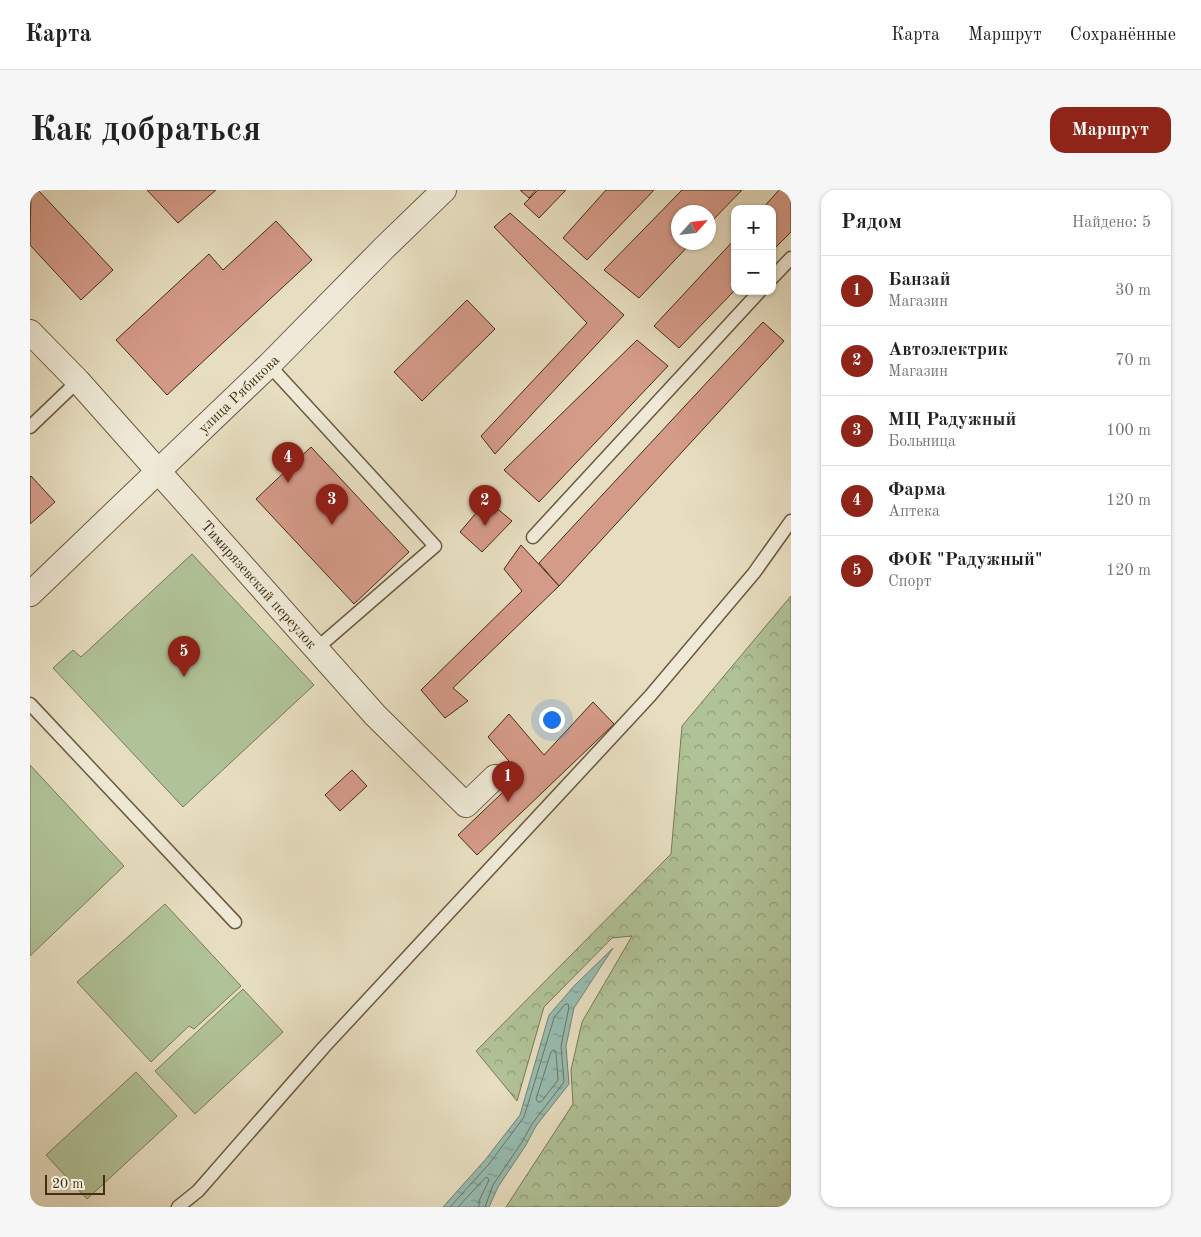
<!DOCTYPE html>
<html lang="ru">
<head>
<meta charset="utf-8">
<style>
	:root { --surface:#fff; --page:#f6f6f6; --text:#222; --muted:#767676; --line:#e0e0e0; --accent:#8f2418 }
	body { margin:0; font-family:"Old Standard TT",serif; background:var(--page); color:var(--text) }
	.controls { position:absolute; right:15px; top:15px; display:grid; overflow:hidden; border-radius:10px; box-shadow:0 1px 4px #0004 }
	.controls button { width:45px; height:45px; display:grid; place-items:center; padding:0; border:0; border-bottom:1px solid var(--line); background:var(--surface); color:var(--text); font:25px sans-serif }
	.compass { position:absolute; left:641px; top:15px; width:45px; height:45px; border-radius:50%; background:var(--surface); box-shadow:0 1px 4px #0004; rotate:63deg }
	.scale { position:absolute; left:15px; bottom:12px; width:60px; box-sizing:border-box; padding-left:5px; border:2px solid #432d15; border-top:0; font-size:14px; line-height:18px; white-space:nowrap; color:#432d15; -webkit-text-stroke:4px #efead7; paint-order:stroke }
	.you { position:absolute; left:521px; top:529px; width:18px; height:18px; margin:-12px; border:4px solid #fff; border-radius:50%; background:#1a73e8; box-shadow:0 0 0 8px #1a73e833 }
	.badge { display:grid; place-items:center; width:32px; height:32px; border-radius:50%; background:var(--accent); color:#fff; font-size:16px; font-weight:700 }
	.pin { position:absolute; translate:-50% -41px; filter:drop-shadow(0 1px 2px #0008) }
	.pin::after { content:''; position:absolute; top:26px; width:18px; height:15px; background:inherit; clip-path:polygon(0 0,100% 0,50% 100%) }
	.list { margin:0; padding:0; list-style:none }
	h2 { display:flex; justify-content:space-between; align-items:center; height:65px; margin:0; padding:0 20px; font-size:21px }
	h2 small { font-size:16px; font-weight:400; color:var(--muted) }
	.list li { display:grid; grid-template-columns:32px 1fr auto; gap:15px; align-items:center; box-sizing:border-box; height:70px; padding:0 20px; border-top:1px solid var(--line) }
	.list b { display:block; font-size:19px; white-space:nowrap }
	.list p { margin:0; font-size:16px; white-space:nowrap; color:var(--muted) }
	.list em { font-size:16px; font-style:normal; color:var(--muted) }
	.map { position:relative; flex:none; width:761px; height:1017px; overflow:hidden; border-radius:15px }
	header { display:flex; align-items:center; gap:30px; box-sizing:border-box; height:70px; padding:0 25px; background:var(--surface); border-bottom:1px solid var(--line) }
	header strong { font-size:24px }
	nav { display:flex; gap:28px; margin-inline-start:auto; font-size:18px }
	.intro { display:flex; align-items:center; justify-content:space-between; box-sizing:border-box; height:120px; padding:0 30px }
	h1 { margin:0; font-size:35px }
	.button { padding:12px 22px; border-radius:15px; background:var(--accent); color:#fff; font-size:18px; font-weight:700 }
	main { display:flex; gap:30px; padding:0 30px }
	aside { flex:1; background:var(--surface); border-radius:15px; box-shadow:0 1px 4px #0004 }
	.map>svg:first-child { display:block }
	.forest { fill:url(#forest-crowns); stroke:#7a7856 }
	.pitch { fill:#b0c297; stroke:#7a7856 }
	.water { fill:url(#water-ripples); stroke:#758373 }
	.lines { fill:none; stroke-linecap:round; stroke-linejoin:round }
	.shore { stroke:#6d7463; stroke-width:1 }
	.building { fill:#d59b89; stroke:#432d15 }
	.service-casing { stroke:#6c5940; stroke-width:15 }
	.minor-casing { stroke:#6c5940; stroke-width:26 }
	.service { stroke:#efead7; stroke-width:12 }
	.minor { stroke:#efead7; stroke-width:24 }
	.labels { text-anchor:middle; stroke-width:4; stroke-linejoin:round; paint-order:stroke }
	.street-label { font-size:15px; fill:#432d15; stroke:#efead7 }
</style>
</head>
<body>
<header>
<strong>Карта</strong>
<nav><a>Карта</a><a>Маршрут</a><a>Сохранённые</a></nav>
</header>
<div class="intro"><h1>Как добраться</h1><a class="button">Маршрут</a></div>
<main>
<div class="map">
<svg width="761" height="1017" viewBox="0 0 761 1017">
	<defs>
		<pattern id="forest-crowns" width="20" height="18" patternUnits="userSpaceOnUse" patternTransform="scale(1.25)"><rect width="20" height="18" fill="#b0c297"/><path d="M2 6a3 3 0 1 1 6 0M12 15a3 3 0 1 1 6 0" fill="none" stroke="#919e7a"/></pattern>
		<pattern id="water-ripples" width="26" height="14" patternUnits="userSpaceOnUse" patternTransform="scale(1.25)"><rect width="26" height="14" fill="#97bcb1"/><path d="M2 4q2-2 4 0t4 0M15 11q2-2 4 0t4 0" fill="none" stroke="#7d998f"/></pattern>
	</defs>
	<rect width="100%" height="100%" fill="#e7dec1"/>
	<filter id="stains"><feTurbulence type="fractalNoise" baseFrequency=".004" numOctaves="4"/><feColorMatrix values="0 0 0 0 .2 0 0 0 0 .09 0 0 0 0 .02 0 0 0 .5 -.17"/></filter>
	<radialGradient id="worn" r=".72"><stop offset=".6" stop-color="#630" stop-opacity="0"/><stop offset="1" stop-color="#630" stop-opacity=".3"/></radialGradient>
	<polygon class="forest" points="761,406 761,1017 476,1017 543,914 541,880 552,832 602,746 582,748 514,817 487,911 446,861 641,664 652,536"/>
	<g class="pitch">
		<polygon points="162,364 284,495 153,617 23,478 43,460 51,467"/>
		<polygon points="0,575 94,676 0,766"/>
		<polygon points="135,714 211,796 164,839 159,836 121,872 47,792"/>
		<polygon points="213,799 253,842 165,924 125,881"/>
		<polygon points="106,882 147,926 57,1009 16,965"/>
	</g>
	<polygon class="water" points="583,758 544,818 536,856 539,894 506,936 496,955 468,997 459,1017 413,1017 455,970 490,925 519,825 544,796"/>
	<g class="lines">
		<g class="shore">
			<polygon points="524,860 526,863 528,890 511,912 508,912 506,909 521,862"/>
			<polyline points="420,1017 459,974 494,927 524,828 535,814 538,814 539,817 531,856 534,892 502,934 492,952 463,995 455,1017"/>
			<polyline points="428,1017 455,988 457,987 459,990 449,1011 449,1017"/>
		</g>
	</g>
	<g class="building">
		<polygon points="1,0 8,0 83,80 51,110 0,55"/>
		<polygon points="117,0 186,0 148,33"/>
		<polygon points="490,0 506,0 499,8"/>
		<polygon points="508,0 536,0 509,28 494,14"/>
		<polygon points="576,0 624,0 557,70 533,48"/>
		<polygon points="652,0 712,0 678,35 678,22 648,22 648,52 662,52 609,108 574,80"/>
		<polygon points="749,0 761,0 761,42 742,61 742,19 732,19"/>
		<polygon points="480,23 594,125 465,264 451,246 557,133 464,37"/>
		<polygon points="246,31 282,70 137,205 86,150 179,64 193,80"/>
		<polygon points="705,49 705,100 649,158 624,136"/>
		<polygon points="437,110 465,139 392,211 364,182"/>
		<polygon points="733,132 754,151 529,396 509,373"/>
		<polygon points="607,150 638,176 509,312 474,280"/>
		<polygon points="281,257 379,362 324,414 226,309"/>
		<polygon points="1,286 25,312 0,334 0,287"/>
		<polygon points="457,310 482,331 452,362 430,342"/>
		<polygon points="491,355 529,396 423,498 438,511 415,528 391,500 492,401 474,379"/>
		<polygon points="563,512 584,534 447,665 428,645 491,585 458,547 479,524 514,565"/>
		<polygon points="322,580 337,596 310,621 295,605"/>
	</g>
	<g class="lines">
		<g class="service-casing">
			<g id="service">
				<polyline points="742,88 761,68"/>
				<polyline points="239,175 405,356 286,459"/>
				<polyline points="0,237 48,191"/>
				<polyline points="503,347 730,101"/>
				<polyline points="0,514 205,732"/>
				<polyline points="148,1017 168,1001 294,857 620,506 724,383 761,331"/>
			</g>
		</g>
		<g class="minor-casing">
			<g id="minor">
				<path id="s1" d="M0,142L48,191L345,525L436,615L465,587"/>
				<path id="s2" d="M0,404L239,175L354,58L414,0"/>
			</g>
		</g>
		<use href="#service" class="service"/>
		<use href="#minor" class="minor"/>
	</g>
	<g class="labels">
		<g class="street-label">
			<text dy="5" stroke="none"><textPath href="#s2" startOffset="289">улица Рябикова</textPath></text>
			<text dy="5" stroke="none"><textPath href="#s1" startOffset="341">Тимирязевский переулок</textPath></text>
		</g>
	</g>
	<rect width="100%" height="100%" filter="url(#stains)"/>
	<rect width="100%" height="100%" fill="url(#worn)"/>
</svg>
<div class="controls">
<button>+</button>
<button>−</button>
</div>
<svg class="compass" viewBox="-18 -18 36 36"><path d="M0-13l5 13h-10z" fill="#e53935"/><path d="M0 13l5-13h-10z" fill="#767676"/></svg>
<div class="scale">20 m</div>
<div class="you"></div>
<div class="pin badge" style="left:478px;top:612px">1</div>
<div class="pin badge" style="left:455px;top:336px">2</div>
<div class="pin badge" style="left:302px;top:335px">3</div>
<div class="pin badge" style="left:258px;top:293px">4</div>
<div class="pin badge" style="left:154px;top:487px">5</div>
</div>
<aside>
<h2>Рядом<small>Найдено: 5</small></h2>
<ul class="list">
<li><span class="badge">1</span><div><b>Банзай</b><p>Магазин</p></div><em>30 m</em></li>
<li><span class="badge">2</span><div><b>Автоэлектрик</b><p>Магазин</p></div><em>70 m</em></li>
<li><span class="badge">3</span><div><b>МЦ Радужный</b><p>Больница</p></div><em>100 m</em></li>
<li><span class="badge">4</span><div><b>Фарма</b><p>Аптека</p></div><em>120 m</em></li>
<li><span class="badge">5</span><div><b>ФОК &quot;Радужный&quot;</b><p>Спорт</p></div><em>120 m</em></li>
</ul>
</aside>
</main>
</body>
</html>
